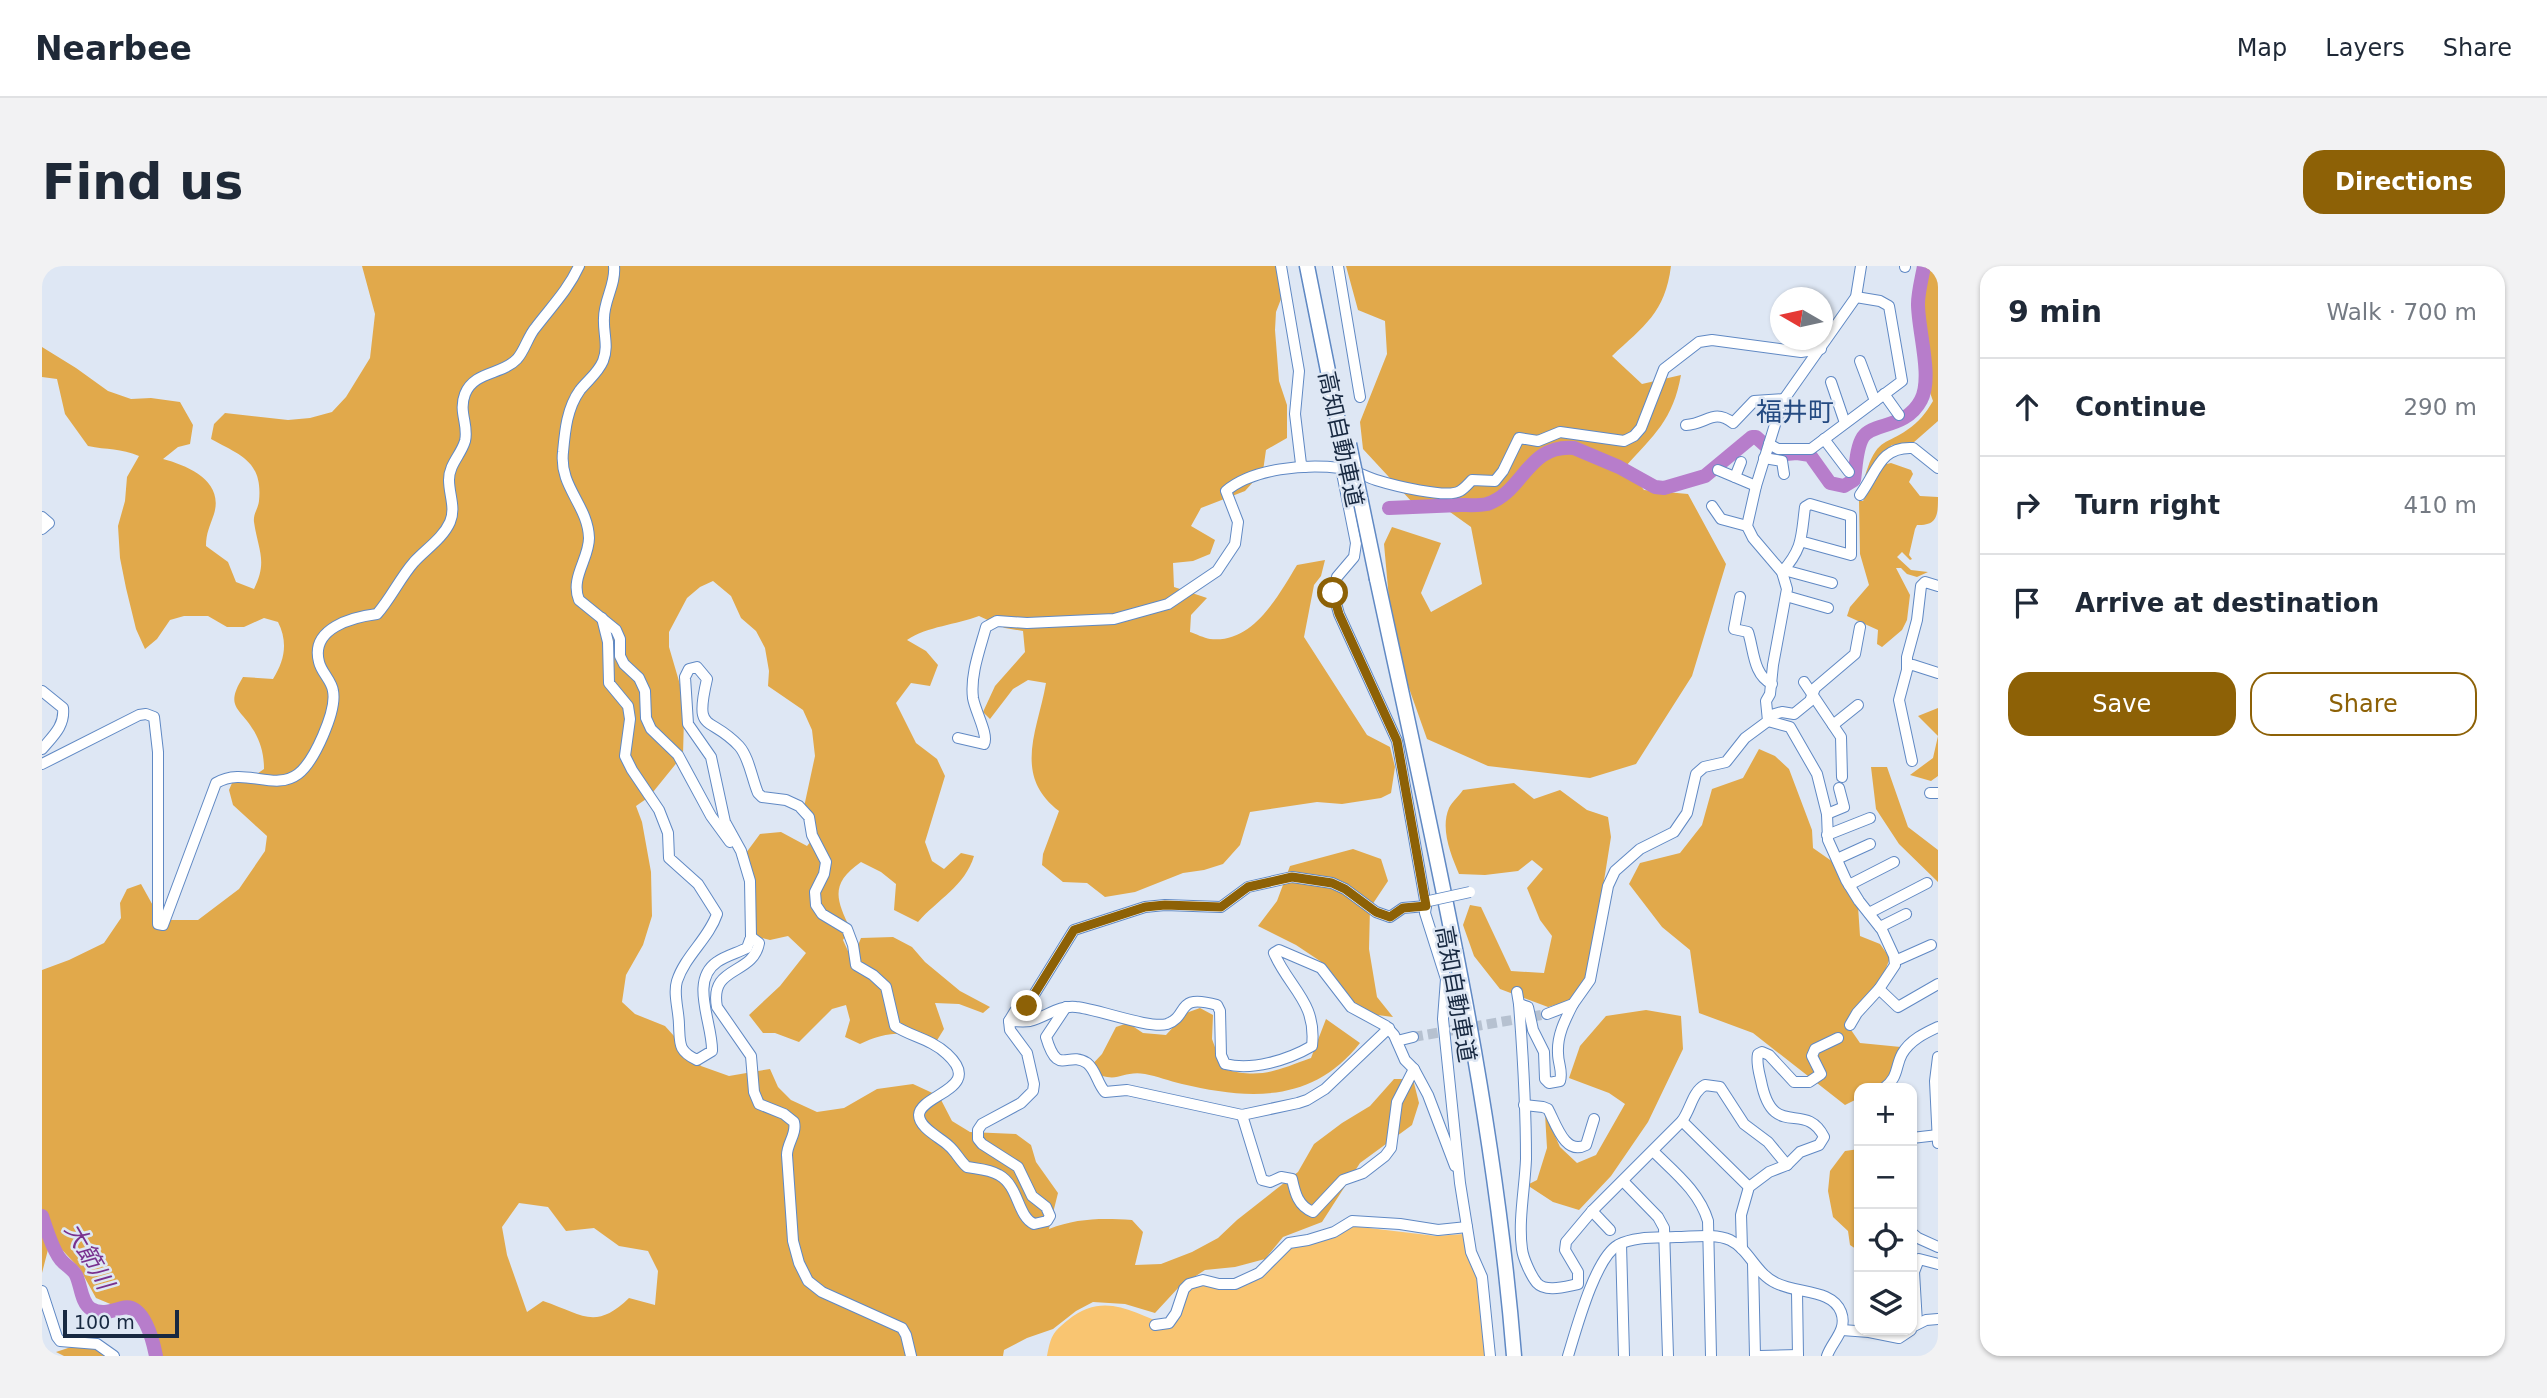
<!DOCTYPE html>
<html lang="en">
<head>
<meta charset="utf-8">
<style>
	:root { --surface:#fff; --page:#f2f2f3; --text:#1f2937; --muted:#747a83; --line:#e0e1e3; --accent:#8d6106 }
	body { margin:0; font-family:"DejaVu Sans","Noto Sans JP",sans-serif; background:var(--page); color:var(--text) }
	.controls { position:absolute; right:21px; bottom:21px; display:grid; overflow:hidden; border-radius:14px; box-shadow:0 2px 5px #0004 }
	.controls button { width:63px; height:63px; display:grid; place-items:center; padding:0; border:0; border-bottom:2px solid var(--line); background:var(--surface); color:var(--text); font:35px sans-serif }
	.compass { position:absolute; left:1728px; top:21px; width:63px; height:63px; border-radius:50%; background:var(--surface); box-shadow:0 2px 5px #0004; rotate:279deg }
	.scale { position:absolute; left:21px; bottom:18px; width:116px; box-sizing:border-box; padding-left:7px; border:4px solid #182941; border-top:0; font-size:19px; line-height:24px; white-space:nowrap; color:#182941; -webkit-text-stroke:5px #dee7f4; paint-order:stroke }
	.stop { position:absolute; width:21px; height:21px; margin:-16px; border:5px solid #8d6106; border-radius:50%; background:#fff }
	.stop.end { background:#8d6106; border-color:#fff; box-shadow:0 2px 7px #0008 }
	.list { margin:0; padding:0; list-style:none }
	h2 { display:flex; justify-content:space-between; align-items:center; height:91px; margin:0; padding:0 28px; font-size:30px }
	h2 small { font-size:23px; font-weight:400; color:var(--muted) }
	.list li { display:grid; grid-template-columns:46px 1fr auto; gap:21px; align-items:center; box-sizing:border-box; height:98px; padding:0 28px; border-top:2px solid var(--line) }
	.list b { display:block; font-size:26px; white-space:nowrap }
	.list em { font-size:23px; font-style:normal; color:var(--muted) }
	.actions { display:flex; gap:14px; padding:21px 28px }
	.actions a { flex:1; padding:16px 0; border:2px solid var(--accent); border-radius:21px; text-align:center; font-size:24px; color:var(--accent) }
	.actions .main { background:var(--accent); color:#fff }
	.icon { flex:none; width:38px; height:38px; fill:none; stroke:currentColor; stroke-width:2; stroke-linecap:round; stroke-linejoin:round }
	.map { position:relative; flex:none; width:1896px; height:1090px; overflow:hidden; border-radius:21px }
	header { display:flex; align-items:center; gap:42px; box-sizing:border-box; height:98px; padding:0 35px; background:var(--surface); border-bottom:2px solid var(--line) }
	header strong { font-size:33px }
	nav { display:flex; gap:38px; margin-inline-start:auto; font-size:24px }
	.intro { display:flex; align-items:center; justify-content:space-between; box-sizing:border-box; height:168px; padding:0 42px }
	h1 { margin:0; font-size:49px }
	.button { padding:18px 32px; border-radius:21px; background:var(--accent); color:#fff; font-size:24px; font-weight:700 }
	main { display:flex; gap:42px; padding:0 42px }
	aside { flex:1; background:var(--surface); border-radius:21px; box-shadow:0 2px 5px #0004 }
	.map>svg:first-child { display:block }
	.green { fill:#f9c571 }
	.forest { fill:#e1a94b; fill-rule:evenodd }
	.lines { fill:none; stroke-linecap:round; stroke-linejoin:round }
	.river { stroke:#b77dcb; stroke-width:14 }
	.minor-tunnel { stroke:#b6c1d0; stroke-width:10; stroke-dasharray:10 5; stroke-linecap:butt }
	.minor-casing { stroke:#6089c4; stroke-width:12 }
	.highway-casing { stroke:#6089c4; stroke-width:17 }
	.minor { stroke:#fff; stroke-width:10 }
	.highway { stroke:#fff; stroke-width:14 }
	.minor-bridge-casing { stroke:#6089c4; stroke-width:12; stroke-linecap:butt }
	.highway-bridge-casing { stroke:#6089c4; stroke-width:17; stroke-linecap:butt }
	.minor-bridge { stroke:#fff; stroke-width:10 }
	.highway-bridge { stroke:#fff; stroke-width:14 }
	.route { stroke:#8d6106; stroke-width:9 }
	.labels { text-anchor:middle; stroke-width:5; stroke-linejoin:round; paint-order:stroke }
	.street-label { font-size:23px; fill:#182941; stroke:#dee7f4 }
	.water-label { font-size:24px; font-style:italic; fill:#79318e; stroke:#dee7f4 }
	.quarter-label { font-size:26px; fill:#244a81; stroke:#dee7f4 }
</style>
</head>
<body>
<header>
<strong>Nearbee</strong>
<nav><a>Map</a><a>Layers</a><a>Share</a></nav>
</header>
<div class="intro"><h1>Find us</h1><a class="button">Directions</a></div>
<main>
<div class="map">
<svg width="1896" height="1090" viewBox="0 0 1896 1090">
	<rect width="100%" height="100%" fill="#dee7f4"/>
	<path class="green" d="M1310,960L1394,970L1422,968L1438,1025L1444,1090H1005C1009,1070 1010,1067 1026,1054C1062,1025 1090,1046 1127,1060L1135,1055C1139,1045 1140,1028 1150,1021C1164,1013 1183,1024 1198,1021C1222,1015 1230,993 1248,981C1258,975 1284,971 1296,970V967Z"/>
	<g class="forest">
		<path d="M320,0H1243L1244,20L1234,46L1233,64L1237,115L1245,139V172L1224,184L1221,205L1203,225L1159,242L1149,260L1173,274L1168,288L1151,295L1131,297L1132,321L1165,332L1149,349L1148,366C1154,368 1162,372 1168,373C1211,378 1236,330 1255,299L1283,294L1279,310L1272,319L1262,371L1325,469L1348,481L1353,501L1349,527L1339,532L1300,538L1275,536L1208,546L1198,579L1181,598L1162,604L1141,607L1093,626L1063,631L1045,617L1021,616L1000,599L1001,588L1017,545C970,509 996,464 1004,417L986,414L971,423L948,453L941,446L953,420L983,386L981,365L963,362L937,350C914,359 886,360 865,374L884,385L896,399L888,420L869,417L854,437L874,477L895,493L903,510L883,576L890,595L902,603L919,587L932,590C923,620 895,634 876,656L852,644L854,618L839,606L819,596C789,617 793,632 808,662L801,674L810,694L819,672L851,671L870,681L883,696L918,725L948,741L941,747L917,738L893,737L902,763L894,776C869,763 842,766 818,778L803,771L808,754L804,739L790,743L757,776L733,767H721L707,749L738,720L764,687L746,670L728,674L712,670L701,591L718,568L739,566L765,580L774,569L762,541L773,490L770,464L761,444L726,420L727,405L723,382L714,365L699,352L689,330L671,315L658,321L645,332L627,366V381L639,422L642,451L641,489L607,531L594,540L600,556L609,606L610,650L601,679L584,709L580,736L593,748L623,760L659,800L687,810L728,803L736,821L749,834L775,846L802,842L835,823L871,818L897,830L910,855L928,866L974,868L989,879L994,896L1016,927L1007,963C1035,952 1060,952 1090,954L1101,966L1093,999L1119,998L1150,986L1176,972L1195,954L1256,906L1272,878L1300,857L1328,840L1352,813H1371L1377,837L1370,859L1318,897L1280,956L1241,971L1223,993L1193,1001L1163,1004L1137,1021L1113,1047L1083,1038L1051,1036L1034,1045L1011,1063L985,1072L962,1084L961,1090H116L102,1052L54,1032L38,1003L9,972L0,1007V704L27,694L62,677L79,652L78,637L85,623L99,618L114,645L126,654H156L197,623L223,585L225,570L191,539L187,524L193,510L209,512L222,503C222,489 219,477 212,465C198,441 182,442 201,411L231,413C243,394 246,376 236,356L222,352L202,361H185L166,350H142L128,354L115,373L103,383L94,363L84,322L78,292L76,260L83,235L85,211L97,190C79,182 65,184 46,180L23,148L15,113L0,111V81L34,102L66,125L89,133L109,132L138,136L151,159L148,178L136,181L121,193C147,200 182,215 172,248C168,260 164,267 164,280L186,296L194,316L212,323C226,295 216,284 212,256C211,248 216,243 217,235C221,195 198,189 169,173L172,158L183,147L246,154L268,152L290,146L304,131L328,92L333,48ZM477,937L506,941L524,965L552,962L577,980L606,985L616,1005L613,1039L587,1032C553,1065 540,1048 501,1035L485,1046L465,989L460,961Z"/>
		<path d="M1304,0H1629C1623,47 1602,60 1570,90L1600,118L1639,109C1631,154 1612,169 1583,201L1602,224L1646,228L1684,298L1650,410L1594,498L1548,512L1446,500L1385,473L1351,377L1342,278L1350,261L1399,277L1379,327L1389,346L1440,318L1429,261L1408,246L1370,236L1321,183L1318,156L1345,88L1343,55L1316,44Z"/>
		<path d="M1883,0H1896V155L1871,177L1850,179L1841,186L1824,216C1822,210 1824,207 1826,201C1836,173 1845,178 1865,164C1877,156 1884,147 1891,135L1886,121L1889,90L1881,74L1880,41Z"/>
		<path d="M1849,197L1869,204L1871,208L1867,216L1878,230L1896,231C1896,248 1896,260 1875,259L1873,263L1867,289L1870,293L1868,294L1860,286L1855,291L1869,304L1886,306L1875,311L1865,308L1859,302H1854L1868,329L1865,354L1860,364L1840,381L1835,378L1836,364L1805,350L1808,341L1827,319L1818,288L1817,235H1821L1840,199Z"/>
		<polygon points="1896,442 1896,510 1889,515 1868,509 1891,492 1896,470 1876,450"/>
		<polygon points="1717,483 1733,490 1747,503 1770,564 1771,582 1791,596 1816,640 1818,670 1838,678 1848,692 1836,723 1807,761 1818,777 1869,782 1849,820 1817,822 1817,832 1803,839 1711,767 1657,747 1648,684 1620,661 1587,618 1598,597 1638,587 1660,559 1670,523 1701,512"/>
		<polygon points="1829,501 1845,501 1866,561 1896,584 1896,616 1857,578 1834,543"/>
		<path d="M1472,517L1492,533L1518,524L1545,544L1566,551L1569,571L1548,702L1541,717L1526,735L1506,741L1458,723L1432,690L1421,659L1428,639L1439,641L1469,705L1502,707L1510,670L1498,654L1485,622L1501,603L1490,594L1476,605L1443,609L1417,608C1409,589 1398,563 1407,542C1410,536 1417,530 1421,524Z"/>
		<polygon points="1311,583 1339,593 1346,615 1328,642 1327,683 1335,731 1351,751 1320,747 1278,695 1254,679 1216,660 1235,635 1248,600"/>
		<path d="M1158,742L1171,749L1170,773L1181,803C1219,813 1233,805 1269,792L1284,753L1318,777C1271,837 1208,834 1140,818C1127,815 1115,810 1103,808C1077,804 1076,821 1046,803L1060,788L1074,761L1086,757L1101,767L1124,769L1144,747Z"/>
		<polygon points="1604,744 1639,750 1641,783 1606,856 1569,910 1537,944 1511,936 1485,919 1495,914 1505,882 1503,848 1518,881 1535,897 1554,889 1583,838 1567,827 1527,812 1538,780 1564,750"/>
		<polygon points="1817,883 1817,985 1808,979 1806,965 1791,951 1786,925 1788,905 1803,885"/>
		<polygon points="32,1080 49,1080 71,1090 22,1090 14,1086"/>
	</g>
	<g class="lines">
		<g class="river">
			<path d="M1347,242C1371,241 1394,240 1418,239C1426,239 1436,240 1445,238C1482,226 1485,178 1532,182L1577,201L1613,221L1622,222L1663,210L1710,171H1714L1734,189L1755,187L1768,189L1788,217L1802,220L1812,214C1814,201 1814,182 1821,171C1831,156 1864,163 1879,134C1891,111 1876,65 1876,38C1876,26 1880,12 1882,0"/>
			<path d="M0,950C4,962 11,985 19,994C24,1000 30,1002 34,1009C39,1019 39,1037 49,1043C60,1049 69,1045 80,1042C102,1036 111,1075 114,1090"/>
		</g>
		<polyline class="minor-tunnel" points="1371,771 1505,748"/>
		<g class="minor-casing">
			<g id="minor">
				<path d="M572,0C574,18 562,34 562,52C561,67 567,80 561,95C556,107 546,114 538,124C525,142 523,164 521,186C517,221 546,239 547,272C547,293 528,312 537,334L574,364L578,373V390L582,398L597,412L603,425L604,452L609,463L636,489L669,550L688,576"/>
				<polyline points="1239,0 1257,105 1253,148 1259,198 1263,201"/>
				<polyline points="1296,0 1318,131"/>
				<polyline points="1863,1 1863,0"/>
				<polyline points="1818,95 1833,135"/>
				<polyline points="1789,116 1803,157"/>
				<polyline points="1842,128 1857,149"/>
				<path d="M1644,159C1665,158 1671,142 1691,157L1712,135L1742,133"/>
				<polyline points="1782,173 1807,206"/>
				<polyline points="1727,178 1736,183 1769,183 1860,115 1847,40 1838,35 1814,31"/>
				<polyline points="1722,192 1740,195 1742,208"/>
				<polyline points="1299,202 1314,277 1312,291 1295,311 1291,326 1297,348 1355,475 1384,640 1383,647 1404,713 1401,753 1418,917 1429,986 1440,1011 1448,1090"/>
				<polyline points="1676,204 1714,220"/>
				<polyline points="1693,211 1699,196"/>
				<path d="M1818,229C1835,206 1838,180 1871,182L1896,202"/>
				<polyline points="1670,240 1679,253 1705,260"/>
				<polyline points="0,251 7,257 0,263"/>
				<polyline points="1742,304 1790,317"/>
				<path d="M1740,306C1761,282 1759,272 1763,241L1768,238L1809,250V289L1758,275"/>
				<polyline points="1744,330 1786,342"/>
				<path d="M1698,331L1692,363L1706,366C1712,384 1711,409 1730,418"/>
				<path d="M560,352L566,376L567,417L586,440L588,453L583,490L590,504L617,544L626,567L627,592L656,618L675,648C667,672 643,690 635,715C631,728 637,745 637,759C638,778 636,785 655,794L670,785C671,758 647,715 675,696C683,690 695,687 705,682L709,671L708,615L699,585L683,556L669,491L646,458L643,411L647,403L655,401L665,413C652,469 667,448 697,480C707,491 710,513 716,527L720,531L744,534L757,540L767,551L770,569L784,596L782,608L773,626L774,639L780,648L805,663L811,679L814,699L831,709L844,721L853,760C870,771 889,773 905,788C943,823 878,828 877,849C877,862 899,872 907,880C914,886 918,895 925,901C936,903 947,903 957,909C977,920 975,950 992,958L1005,955L1008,950L1004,941L990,930L976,901L940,878L936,873V864L940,858L979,837L991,825L992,818L985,787L968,764L967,755L973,745L985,740L1032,664L1103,641L1123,639L1179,641L1206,621L1250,611L1290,617L1303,623L1334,646L1348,651L1361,642L1384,640"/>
				<polyline points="1865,400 1871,399 1896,407"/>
				<polyline points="1762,416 1799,471 1800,511"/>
				<path d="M0,425L21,442C23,460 11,470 0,483"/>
				<polyline points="1726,450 1740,446 1752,448 1768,435 1773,422 1813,388 1818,361"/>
				<polyline points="1726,455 1748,461 1775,508 1785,548 1786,574 1804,614 1817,635 1840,664 1852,690 1853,699 1837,723 1856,741 1896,718"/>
				<polyline points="1791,459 1816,439"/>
				<path d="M916,472L942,478C947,469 933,445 931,432C928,409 938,383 944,361L955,355L985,357L1072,353L1126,338L1175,305L1193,278L1196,256L1184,225C1211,202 1263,198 1298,202C1310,203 1322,210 1334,214C1350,219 1405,233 1418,225C1423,222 1427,217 1430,214L1453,215L1461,205L1477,172L1496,175L1518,166L1582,175L1592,170L1599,162L1622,103L1657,76L1670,74L1759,86L1779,83"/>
				<polyline points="1870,495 1857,434 1865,404 1865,391 1875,354 1879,320 1883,316 1896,320"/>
				<path d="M0,498L97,449L104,448L112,451L116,486V658L121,659L174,517C202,500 232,526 256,508C272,496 295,445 291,425C290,415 279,406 277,396C268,362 311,351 335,348C349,332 358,312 372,296C384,283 401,272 408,256C414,242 407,229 407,214C407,198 419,189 423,175C427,159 416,146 423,128C432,105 460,109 475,93C483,84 486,70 494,61C510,40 526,24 537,0"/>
				<polyline points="1888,527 1896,527"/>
				<polyline points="1785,548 1802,541 1797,522"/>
				<polyline points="1785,569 1828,552"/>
				<polyline points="1795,593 1828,578"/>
				<polyline points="1807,619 1852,596"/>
				<polyline points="1827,647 1885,617"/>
				<polyline points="1838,661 1864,648"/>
				<path d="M709,671L717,677C711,710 667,699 675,741L709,790L712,826L717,838L742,848L752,856C755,868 745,877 745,889L751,975L757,997L766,1015L780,1026L860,1062L864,1069L869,1090"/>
				<polyline points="1853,695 1889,679"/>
				<polyline points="1475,726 1477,738"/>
				<path d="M1531,738C1523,754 1515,769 1516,787C1516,798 1521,805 1518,815L1507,817L1503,813L1502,786L1491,764L1486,741L1477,738C1481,790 1484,841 1484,893C1483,921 1476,955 1480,983C1481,992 1489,1010 1495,1017C1504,1027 1525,1020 1536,1018V1006L1523,984L1524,976L1550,945L1640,855C1649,843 1650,826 1663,819L1678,821L1702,858L1726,876L1745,899"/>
				<path d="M1024,741L1004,771C1016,812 1025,784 1045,797C1054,804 1055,817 1063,826L1085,824L1200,849L1256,837L1265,834L1283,823L1347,762"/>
				<polyline points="1505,748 1531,738 1548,714 1566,620 1573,605 1598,583 1632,566 1645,547 1654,508 1662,501 1684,496 1703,472 1726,455 1724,435 1728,428 1731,399 1745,323 1740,306 1711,272 1705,260 1714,220 1740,136 1814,31 1819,0"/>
				<path d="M967,755C973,755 982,756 988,755C1004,751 1017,739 1034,741C1056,743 1107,763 1125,758C1148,750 1132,727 1175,739L1178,745L1179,789L1183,798C1210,805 1246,794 1270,780C1275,736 1247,722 1232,687L1237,684L1279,702L1309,741L1344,760L1352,769L1363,794L1372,803L1386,829L1413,900"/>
				<polyline points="1808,759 1815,747 1837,723"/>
				<polyline points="1355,775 1371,771"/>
				<polyline points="1896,791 1893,815 1896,877"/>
				<path d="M1842,822C1857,811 1853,801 1860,788C1868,774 1883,767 1896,761"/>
				<path d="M1482,839L1501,841L1506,843C1514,858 1523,890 1544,879L1552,853"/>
				<path d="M1200,849L1220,914L1228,916L1239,911L1250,913C1253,927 1256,940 1271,946L1301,914L1321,907L1343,890L1349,882L1355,836L1372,803"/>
				<polyline points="1640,855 1707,921"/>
				<polyline points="1870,872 1896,869"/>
				<path d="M1611,885C1632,906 1657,925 1666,955L1669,1090"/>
				<polyline points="1581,915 1616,951 1622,962 1626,1090"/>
				<polyline points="1550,945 1568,964"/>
				<polyline points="1870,967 1876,972 1896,981"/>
				<polyline points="1579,978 1582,1090"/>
				<path d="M1700,983L1699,949L1707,921L1727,906L1745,899L1758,886L1777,879L1782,871C1763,833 1731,876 1719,815C1717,806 1714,797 1716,788L1720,786L1727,789L1752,816H1767L1779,808L1770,790L1773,783L1796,772"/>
				<polyline points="1711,997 1713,1090"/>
				<polyline points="0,1025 15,1071 18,1075 55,1078 72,1090"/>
				<polyline points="1755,1026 1756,1090"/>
				<polyline points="1875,1057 1872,1006 1877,993 1896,998"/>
				<polyline points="1113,1059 1127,1057 1134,1047 1142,1023 1147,1018 1161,1014 1177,1018 1193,1018 1217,1007 1247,977 1266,974 1292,966 1310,955 1358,958 1396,964 1425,961"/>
				<polyline points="1872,1060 1884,1054 1896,1053"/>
				<polyline points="1800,1064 1827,1066 1857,1072 1869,1064"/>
				<path d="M1526,1090C1534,1064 1553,992 1576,979C1593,970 1616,972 1634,971C1650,971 1673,967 1688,974C1707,983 1714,1008 1734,1017C1756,1028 1790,1023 1799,1046C1806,1064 1790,1075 1785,1090"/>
				<polyline points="1718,1090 1756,1089"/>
			</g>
		</g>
		<g class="highway-casing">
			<g id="highway">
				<polyline points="1265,0 1301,180"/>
				<path d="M1335,313C1390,570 1451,827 1472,1090"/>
			</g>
		</g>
		<use href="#minor" class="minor"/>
		<use href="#highway" class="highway"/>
		<g class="minor-bridge-casing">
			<polyline id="minor-bridge" points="1387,635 1428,626"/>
		</g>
		<g class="highway-bridge-casing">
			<polyline id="highway-bridge" points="1307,178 1335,313"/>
		</g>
		<use href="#minor-bridge" class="minor-bridge"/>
		<use href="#highway-bridge" class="highway-bridge"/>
	</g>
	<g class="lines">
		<polyline class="route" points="985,740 1032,664 1103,641 1123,639 1179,641 1206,621 1250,611 1290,617 1303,623 1334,646 1348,651 1361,642 1384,640 1355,475 1297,348 1291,327"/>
	</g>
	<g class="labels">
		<g class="street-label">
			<text transform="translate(1299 173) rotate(78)" y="8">高知自動車道</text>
			<text transform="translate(1414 728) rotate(80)" y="8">高知自動車道</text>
		</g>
		<g class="water-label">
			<text transform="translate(47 990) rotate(60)" y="8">大節川</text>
		</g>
		<g class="quarter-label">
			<text x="1753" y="155">福井町</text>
		</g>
	</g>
</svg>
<div class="controls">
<button>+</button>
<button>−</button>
<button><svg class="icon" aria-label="locate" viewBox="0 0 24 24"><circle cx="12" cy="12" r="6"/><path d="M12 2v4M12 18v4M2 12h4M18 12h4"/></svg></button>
<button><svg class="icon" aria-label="layers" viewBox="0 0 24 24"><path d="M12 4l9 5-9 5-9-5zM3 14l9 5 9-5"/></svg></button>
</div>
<svg class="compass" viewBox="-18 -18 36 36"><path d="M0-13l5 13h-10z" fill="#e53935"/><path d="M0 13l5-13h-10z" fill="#747a83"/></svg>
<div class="scale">100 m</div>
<div class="stop" style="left:1291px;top:327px"></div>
<div class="stop end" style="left:985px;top:740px"></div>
</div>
<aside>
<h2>9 min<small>Walk · 700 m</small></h2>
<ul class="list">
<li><svg class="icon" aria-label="ahead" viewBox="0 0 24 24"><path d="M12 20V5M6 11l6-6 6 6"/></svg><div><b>Continue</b></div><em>290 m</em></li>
<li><svg class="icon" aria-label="right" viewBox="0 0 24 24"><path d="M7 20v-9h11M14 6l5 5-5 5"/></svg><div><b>Turn right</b></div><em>410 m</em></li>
<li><svg class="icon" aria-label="arrive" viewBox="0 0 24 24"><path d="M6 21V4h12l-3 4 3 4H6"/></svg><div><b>Arrive at destination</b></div></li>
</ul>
<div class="actions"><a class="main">Save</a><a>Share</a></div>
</aside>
</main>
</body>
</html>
